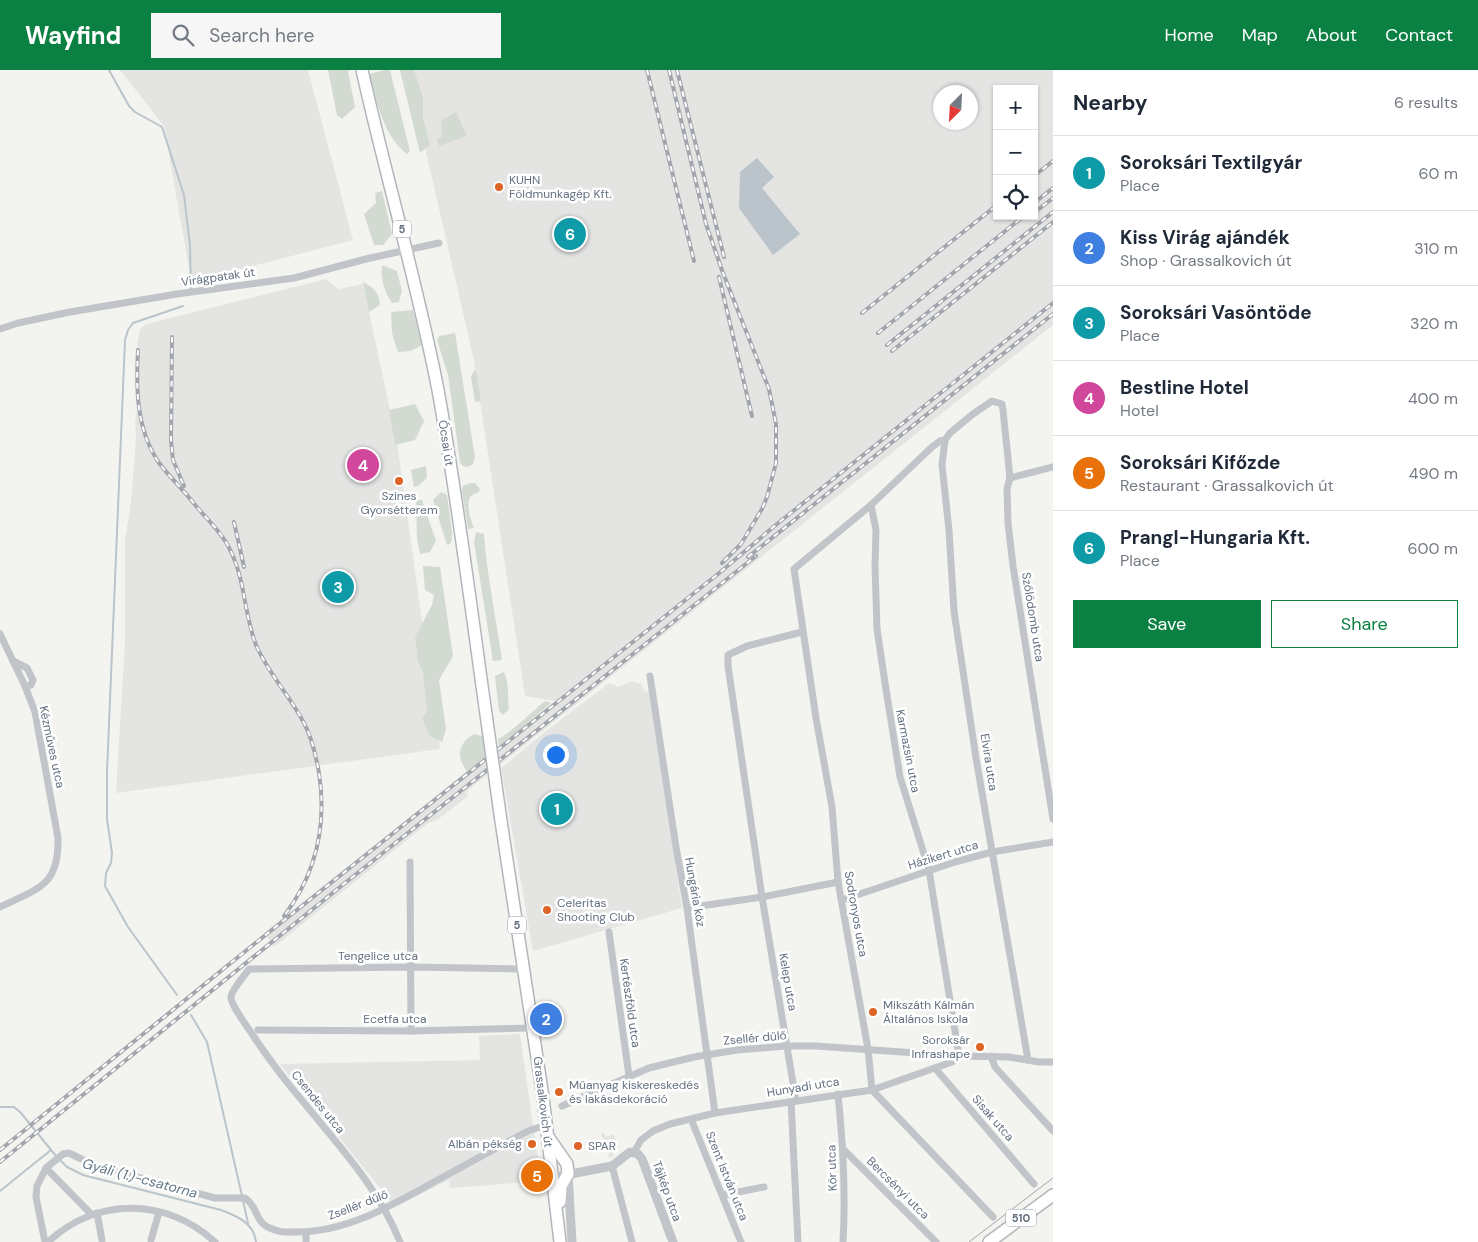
<!DOCTYPE html>
<html lang="en">
<head>
<meta charset="utf-8">
<style>
	:root { --surface:#fff; --page:#f6f6f7; --text:#1f2937; --muted:#747a83; --line:#e0e1e3; --accent:#0b8043 }
	body { margin:0; font-family:"DM Sans",sans-serif; background:var(--page); color:var(--text) }
	.controls { position:absolute; right:15px; top:15px; display:grid; overflow:hidden; border-radius:0px; box-shadow:0 1px 4px #0004 }
	.controls button { width:45px; height:45px; display:grid; place-items:center; padding:0; border:0; border-bottom:1px solid var(--line); background:var(--surface); color:var(--text); font:25px sans-serif }
	.compass { position:absolute; left:933px; top:15px; width:45px; height:45px; border-radius:50%; background:var(--surface); box-shadow:0 1px 4px #0004; rotate:204deg }
	.you { position:absolute; left:555px; top:684px; width:18px; height:18px; margin:-12px; border:4px solid #fff; border-radius:50%; background:#1a73e8; box-shadow:0 0 0 8px #1a73e833 }
	.badge { display:grid; place-items:center; width:32px; height:32px; border-radius:50%; background:var(--accent); color:#fff; font-size:16px; font-weight:700 }
	.pin { position:absolute; translate:-50% -50%; border:2px solid #fff; box-shadow:0 1px 5px #0006 }
	.list { margin:0; padding:0; list-style:none }
	h2 { display:flex; justify-content:space-between; align-items:center; height:65px; margin:0; padding:0 20px; font-size:21px }
	h2 small { font-size:16px; font-weight:400; color:var(--muted) }
	.list li { display:grid; grid-template-columns:32px 1fr auto; gap:15px; align-items:center; box-sizing:border-box; height:75px; padding:0 20px; border-top:1px solid var(--line) }
	.list b { display:block; font-size:19px; white-space:nowrap }
	.list p { margin:0; font-size:16px; white-space:nowrap; color:var(--muted) }
	.list em { font-size:16px; font-style:normal; color:var(--muted) }
	.actions { display:flex; gap:10px; padding:15px 20px }
	.actions a { flex:1; padding:11px 0; border:1px solid var(--accent); border-radius:0px; text-align:center; font-size:18px; color:var(--accent) }
	.actions .main { background:var(--accent); color:#fff }
	.icon { flex:none; width:28px; height:28px; fill:none; stroke:currentColor; stroke-width:2; stroke-linecap:round; stroke-linejoin:round }
	.map { position:relative; flex:none; width:1053px; height:1172px; overflow:hidden }
	header { display:flex; align-items:center; gap:30px; box-sizing:border-box; height:70px; padding:0 25px; background:var(--accent); color:#fff }
	header strong { font-size:24px }
	nav { display:flex; gap:28px; margin-inline-start:auto; font-size:18px }
	.search { width:350px; height:45px; background:var(--page); display:flex; align-items:center; gap:12px; box-sizing:border-box; padding:0 18px; border-radius:0px; color:var(--muted); font-size:19px }
	main { display:flex }
	aside { flex:1; background:var(--surface) }
	.map>svg:first-child { display:block }
	.built { fill:#e4e5e3; fill-rule:evenodd }
	.green { fill:#d3dad1 }
	.water { fill:#bac4ca }
	.lines { fill:none; stroke-linecap:round; stroke-linejoin:round }
	.stream { stroke:#bac4ca; stroke-width:2 }
	.primary-casing { stroke:#b2b6ba; stroke-width:14 }
	.minor { stroke:#c1c4c8; stroke-width:7 }
	.tertiary { stroke:#c1c4c8; stroke-width:9 }
	.primary { stroke:#fff; stroke-width:11 }
	.tram { stroke:#a2a6ac; stroke-width:1 }
	.rail-casing { stroke:#a2a6ac; stroke-width:4 }
	.rail { stroke:#fff; stroke-width:2; stroke-dasharray:5.5; stroke-linecap:butt }
	.primary-bridge-casing { stroke:#b2b6ba; stroke-width:14; stroke-linecap:butt }
	.primary-bridge { stroke:#fff; stroke-width:11 }
	.poi-dot { fill:#dd6426; stroke:#fff; stroke-width:2 }
	.labels { text-anchor:middle; stroke-width:5; stroke-linejoin:round; paint-order:stroke }
	.shield { fill:#fff; stroke:#929ba6; stroke-width:1 }
	.shield-label { font-size:11px; font-weight:bold; fill:#637080 }
	.poi-label { font-size:12px; fill:#637080; stroke:#fff; text-anchor:start }
	.street-label { font-size:12px; fill:#637080; stroke:#fff }
	.water-label { font-size:14px; font-style:italic; fill:#637885; stroke:#fff }
</style>
</head>
<body>
<header>
<strong>Wayfind</strong>
<div class="search"><svg class="icon" aria-label="search" viewBox="0 0 24 24"><circle cx="10" cy="10" r="6"/><path d="M15 15l6 6"/></svg>Search here</div>
<nav><a>Home</a><a>Map</a><a>About</a><a>Contact</a></nav>
</header>
<main>
<div class="map">
<svg width="1053" height="1172" viewBox="0 0 1053 1172">
	<rect width="100%" height="100%" fill="#f3f4ef"/>
	<g class="built">
		<polygon points="120,0 308,0 353,170 219,205 191,210 164,56"/>
		<path d="M407,0H1053V255L468,720L467,727L437,750L428,753L274,877L264,863L555,631L525,626L473,286ZM997,19H1034V146H997ZM941,22H971V52H941Z"/>
		<polygon points="326,209 339,219 363,214 397,372 440,679 116,723 125,570 125,470 131,432 136,367 135,353 139,323 136,282 140,259 146,254"/>
		<polygon points="632,611 641,614 645,622 650,621 682,838 533,881 501,698 546,661 609,613 618,617"/>
		<polygon points="520,964 541,1111 450,1118 449,1110 395,1137 280,994 480,990 479,966"/>
		<polygon points="601,1063 604,1063 606,1067 614,1064 616,1070 610,1073 614,1086 609,1088"/>
	</g>
	<g class="green">
		<polygon points="328,0 349,0 348,2 355,37 342,49 337,45"/>
		<path d="M385,0H390L410,81L407,84C383,65 377,32 369,4Z"/>
		<polygon points="400,0 414,0 423,28 423,48 430,75 420,83"/>
		<polygon points="456,42 467,66 439,76 437,70 442,66 441,51"/>
		<polygon points="382,121 392,164 383,175 374,175 364,144 376,133 375,123"/>
		<path d="M382,195L397,201L402,221L399,232L392,233C385,222 380,209 382,195Z"/>
		<path d="M363,212C374,218 379,222 380,235L369,242Z"/>
		<polygon points="413,240 422,275 411,281 398,282 392,263 391,242"/>
		<polygon points="455,263 475,387 473,394 468,397 463,396 460,392 448,305 437,270 439,266"/>
		<polygon points="476,300 481,331 475,332 471,307 473,302"/>
		<polygon points="415,334 424,351 415,370 395,375 389,340"/>
		<polygon points="426,396 427,408 418,416 414,417 411,400"/>
		<path d="M470,413H475L480,419L479,422C477,423 472,425 471,426C465,433 471,451 474,458L468,459L462,421L463,416Z"/>
		<polygon points="441,422 447,425 452,462 451,473 447,475 433,430"/>
		<polygon points="416,430 422,430 436,471 430,482 420,484 417,468"/>
		<path d="M476,462L484,464C487,506 496,548 502,590L493,591L474,472Z"/>
		<polygon points="423,496 440,497 453,586 439,610 446,659 442,672 430,666 422,648 427,643 423,603 418,591 415,567 432,535 434,525 425,520"/>
		<path d="M504,602C510,615 507,626 509,639L503,645L499,641L495,606Z"/>
		<path d="M545,631L551,633L499,677L498,669C507,666 535,639 545,631Z"/>
		<path d="M475,664L485,667L488,686L467,701C465,698 462,694 461,690C457,680 465,667 475,664Z"/>
	</g>
	<polygon class="water" points="757,88 774,107 762,118 800,164 773,185 739,138 740,102"/>
	<g class="lines">
		<g class="stream">
			<polyline points="109,0 129,36 135,42 162,57 184,125 190,175 191,219"/>
			<polyline points="177,925 128,857 105,816 106,803 111,793 112,783 107,749 107,702 125,270 128,260 133,253 183,236"/>
			<polyline points="191,945 207,972 242,1126"/>
			<polyline points="0,1037 14,1037 21,1043 56,1086"/>
			<path d="M59,1089L67,1097L83,1105L221,1140C237,1146 254,1153 256,1172"/>
			<polyline points="0,1121 51,1080"/>
			<polyline points="243,1131 248,1153"/>
		</g>
		<g class="primary-casing">
			<g id="primary">
				<path d="M362,0C386,107 417,212 438,320C457,425 470,531 485,637"/>
				<polyline points="501,751 543,1027 560,1172"/>
				<polyline points="549,1068 567,1094 568,1104 561,1116 560,1132"/>
				<polyline points="989,1172 1053,1125"/>
			</g>
		</g>
		<g class="minor">
			<polyline points="0,259 18,253 70,242 177,224 294,208 366,189 439,173"/>
			<polyline points="945,370 940,371 932,377 871,435 794,499 816,648 832,737 838,812 868,979 872,1020 993,1147"/>
			<polyline points="1010,408 1053,397"/>
			<polyline points="871,435 876,460 875,496 877,559 885,613 900,707 929,800 959,986"/>
			<path d="M0,564L25,616L35,642L58,768C59,816 39,818 0,837"/>
			<polyline points="13,591 27,598 33,610 31,615 25,616"/>
			<polyline points="650,606 676,777 687,838 715,1043"/>
			<polyline points="410,792 411,961"/>
			<polyline points="842,830 955,792 992,782 1053,772"/>
			<polyline points="687,838 762,827 838,812"/>
			<polyline points="609,862 629,1006"/>
			<polyline points="258,960 411,961 533,958"/>
			<polyline points="991,986 995,997 1053,1061"/>
			<polyline points="1028,990 976,688 954,541 949,460 942,395 945,370 950,363 973,344 992,331 1002,334 1003,340 1010,408 1007,419 1008,453 1013,496 1053,749"/>
			<polyline points="935,998 1034,1114"/>
			<path d="M838,1024C843,1073 846,1122 843,1172"/>
			<polyline points="791,1031 798,1172"/>
			<polyline points="796,1031 762,827 728,596 728,585 747,576 802,562"/>
			<polyline points="562,1036 649,998 694,987 737,980 787,976 816,976 959,986 1009,987 1039,992 1053,992"/>
			<polyline points="691,1049 741,1172"/>
			<polyline points="844,1080 936,1172"/>
			<polyline points="634,1082 641,1070 653,1061 670,1054 715,1043 872,1020 952,992 959,986"/>
			<polyline points="612,1096 632,1172"/>
			<polyline points="46,1098 91,1144"/>
			<polyline points="723,1125 764,1117"/>
			<polyline points="97,1143 102,1170"/>
			<polyline points="151,1170 159,1142"/>
			<path d="M45,1172L36,1127L37,1116L46,1098L63,1084L69,1083L96,1096L215,1128H245C260,1138 253,1154 275,1160C282,1163 290,1162 297,1162C351,1162 399,1131 445,1106C472,1091 500,1076 528,1061L546,1055"/>
			<path d="M48,1172C96,1127 166,1127 215,1172"/>
			<polyline points="306,1172 306,1162"/>
			<path d="M400,1172C379,1119 340,1077 305,1034C286,1012 268,988 252,964C247,956 232,937 231,928C230,922 245,905 249,899L411,897L518,899"/>
		</g>
		<g class="tertiary">
			<polyline points="568,1105 572,1172"/>
			<polyline points="551,1106 555,1107 612,1096 630,1082 638,1084 642,1089 673,1172"/>
		</g>
		<use href="#primary" class="primary"/>
		<polyline class="tram" points="969,1172 1053,1108"/>
		<g class="rail-casing">
			<g id="rail">
				<polyline points="647,0 694,191"/>
				<polyline points="669,0 706,154 723,203 769,319 776,354 776,393 767,427 762,439 741,474 722,493"/>
				<polyline points="677,0 724,187"/>
				<polyline points="1034,106 1053,91"/>
				<polyline points="1034,133 1053,118"/>
				<polyline points="1034,143 1053,128"/>
				<polyline points="719,207 752,346"/>
				<polyline points="862,243 997,135"/>
				<polyline points="878,263 1024,146"/>
				<polyline points="172,267 171,371 173,390 184,416"/>
				<polyline points="887,275 1053,142"/>
				<path d="M138,280C136,317 136,357 157,390C168,406 184,420 196,436C207,449 219,460 227,474C246,507 243,542 256,575C268,603 290,626 304,653C312,668 316,686 319,703C327,755 316,804 284,846"/>
				<polyline points="892,281 1053,152"/>
				<polyline points="234,452 244,497"/>
				<polyline points="748,487 1053,244"/>
				<polyline points="0,1080 253,875 718,504 777,454 1053,233"/>
				<polyline points="0,1092 340,817 756,486"/>
			</g>
		</g>
		<use href="#rail" class="rail"/>
		<g class="primary-bridge-casing">
			<polyline id="primary-bridge" points="485,637 501,751"/>
		</g>
		<use href="#primary-bridge" class="primary-bridge"/>
	</g>
	<g class="poi-dot">
		<circle cx="499" cy="117" r="5"/>
		<circle cx="399" cy="411" r="5"/>
		<circle cx="547" cy="840" r="5"/>
		<circle cx="873" cy="942" r="5"/>
		<circle cx="980" cy="977" r="5"/>
		<circle cx="559" cy="1022" r="5"/>
		<circle cx="532" cy="1074" r="5"/>
		<circle cx="578" cy="1076" r="5"/>
	</g>
	<g class="labels">
		<g class="shield">
			<rect x="393" y="150.5" width="18" height="17" rx="4"/>
			<rect x="508" y="846.5" width="18" height="17" rx="4"/>
			<rect x="1006" y="1139.5" width="30" height="17" rx="4"/>
		</g>
		<g class="shield-label">
			<text x="402" y="163">5</text>
			<text x="517" y="859">5</text>
			<text x="1021" y="1152">510</text>
		</g>
		<g class="poi-label">
			<text x="509" y="114">KUHN<tspan x="509" dy="14">Földmunkagép Kft.</tspan></text>
			<text x="399" y="430" text-anchor="middle">Szines<tspan x="399" dy="14">Gyorsétterem</tspan></text>
			<text x="557" y="837">Celeritas<tspan x="557" dy="14">Shooting Club</tspan></text>
			<text x="883" y="939">Mikszáth Kálmán<tspan x="883" dy="14">Általános Iskola</tspan></text>
			<text x="970" y="974" text-anchor="end">Soroksár<tspan x="970" dy="14">Infrashape</tspan></text>
			<text x="569" y="1019">Műanyag kiskereskedés<tspan x="569" dy="14">és lakásdekoráció</tspan></text>
			<text x="522" y="1078" text-anchor="end">Albán pékség</text>
			<text x="588" y="1080">SPAR</text>
		</g>
		<g class="street-label">
			<text transform="translate(218 207) rotate(-8)" y="4">Virágpatak út</text>
			<text transform="translate(446 373) rotate(81)" y="4">Ócsai út</text>
			<text transform="translate(1033 547) rotate(81)" y="4">Szőlődomb utca</text>
			<text transform="translate(52 677) rotate(78)" y="4">Kézműves utca</text>
			<text transform="translate(908 681) rotate(79)" y="4">Karmazsin utca</text>
			<text transform="translate(989 692) rotate(81)" y="4">Elvira utca</text>
			<text transform="translate(943 785) rotate(-17)" y="4">Házikert utca</text>
			<text transform="translate(695 822) rotate(80)" y="4">Hungária köz</text>
			<text transform="translate(856 844) rotate(80)" y="4">Sodronyos utca</text>
			<text x="378" y="890">Tengelice utca</text>
			<text transform="translate(788 912) rotate(80)" y="4">Kelep utca</text>
			<text transform="translate(630 933) rotate(82)" y="4">Kertészföld utca</text>
			<text x="395" y="953">Ecetfa utca</text>
			<text transform="translate(755 968) rotate(-5)" y="4">Zsellér dűlő</text>
			<text transform="translate(803 1017) rotate(-9)" y="4">Hunyadi utca</text>
			<text transform="translate(318 1032) rotate(51)" y="4">Csendes utca</text>
			<text transform="translate(543 1032) rotate(83)" y="4">Grassalkovich út</text>
			<text transform="translate(993 1048) rotate(49)" y="4">Sisak utca</text>
			<text transform="translate(832 1098) rotate(-92)" y="4">Kör utca</text>
			<text transform="translate(727 1106) rotate(68)" y="4">Szent István utca</text>
			<text transform="translate(898 1118) rotate(45)" y="4">Bercsényi utca</text>
			<text transform="translate(667 1121) rotate(70)" y="4">Tájkép utca</text>
			<text transform="translate(358 1135) rotate(-21)" y="4">Zsellér dűlő</text>
		</g>
		<g class="water-label">
			<text transform="translate(140 1108) rotate(15)" y="5">Gyáli (1.)-csatorna</text>
		</g>
	</g>
</svg>
<div class="controls">
<button>+</button>
<button>−</button>
<button><svg class="icon" aria-label="locate" viewBox="0 0 24 24"><circle cx="12" cy="12" r="6"/><path d="M12 2v4M12 18v4M2 12h4M18 12h4"/></svg></button>
</div>
<svg class="compass" viewBox="-18 -18 36 36"><path d="M0-13l5 13h-10z" fill="#e53935"/><path d="M0 13l5-13h-10z" fill="#747a83"/></svg>
<div class="you"></div>
<div class="pin badge" style="left:557px;top:739px;background:#0f9aa8">1</div>
<div class="pin badge" style="left:546px;top:949px;background:#3f7fe0">2</div>
<div class="pin badge" style="left:338px;top:517px;background:#0f9aa8">3</div>
<div class="pin badge" style="left:363px;top:395px;background:#d1479c">4</div>
<div class="pin badge" style="left:537px;top:1106px;background:#e8710a">5</div>
<div class="pin badge" style="left:570px;top:164px;background:#0f9aa8">6</div>
</div>
<aside>
<h2>Nearby<small>6 results</small></h2>
<ul class="list">
<li><span class="badge" style="background:#0f9aa8">1</span><div><b>Soroksári Textilgyár</b><p>Place</p></div><em>60 m</em></li>
<li><span class="badge" style="background:#3f7fe0">2</span><div><b>Kiss Virág ajándék</b><p>Shop · Grassalkovich út</p></div><em>310 m</em></li>
<li><span class="badge" style="background:#0f9aa8">3</span><div><b>Soroksári Vasöntöde</b><p>Place</p></div><em>320 m</em></li>
<li><span class="badge" style="background:#d1479c">4</span><div><b>Bestline Hotel</b><p>Hotel</p></div><em>400 m</em></li>
<li><span class="badge" style="background:#e8710a">5</span><div><b>Soroksári Kifőzde</b><p>Restaurant · Grassalkovich út</p></div><em>490 m</em></li>
<li><span class="badge" style="background:#0f9aa8">6</span><div><b>Prangl-Hungaria Kft.</b><p>Place</p></div><em>600 m</em></li>
</ul>
<div class="actions"><a class="main">Save</a><a>Share</a></div>
</aside>
</main>
</body>
</html>
